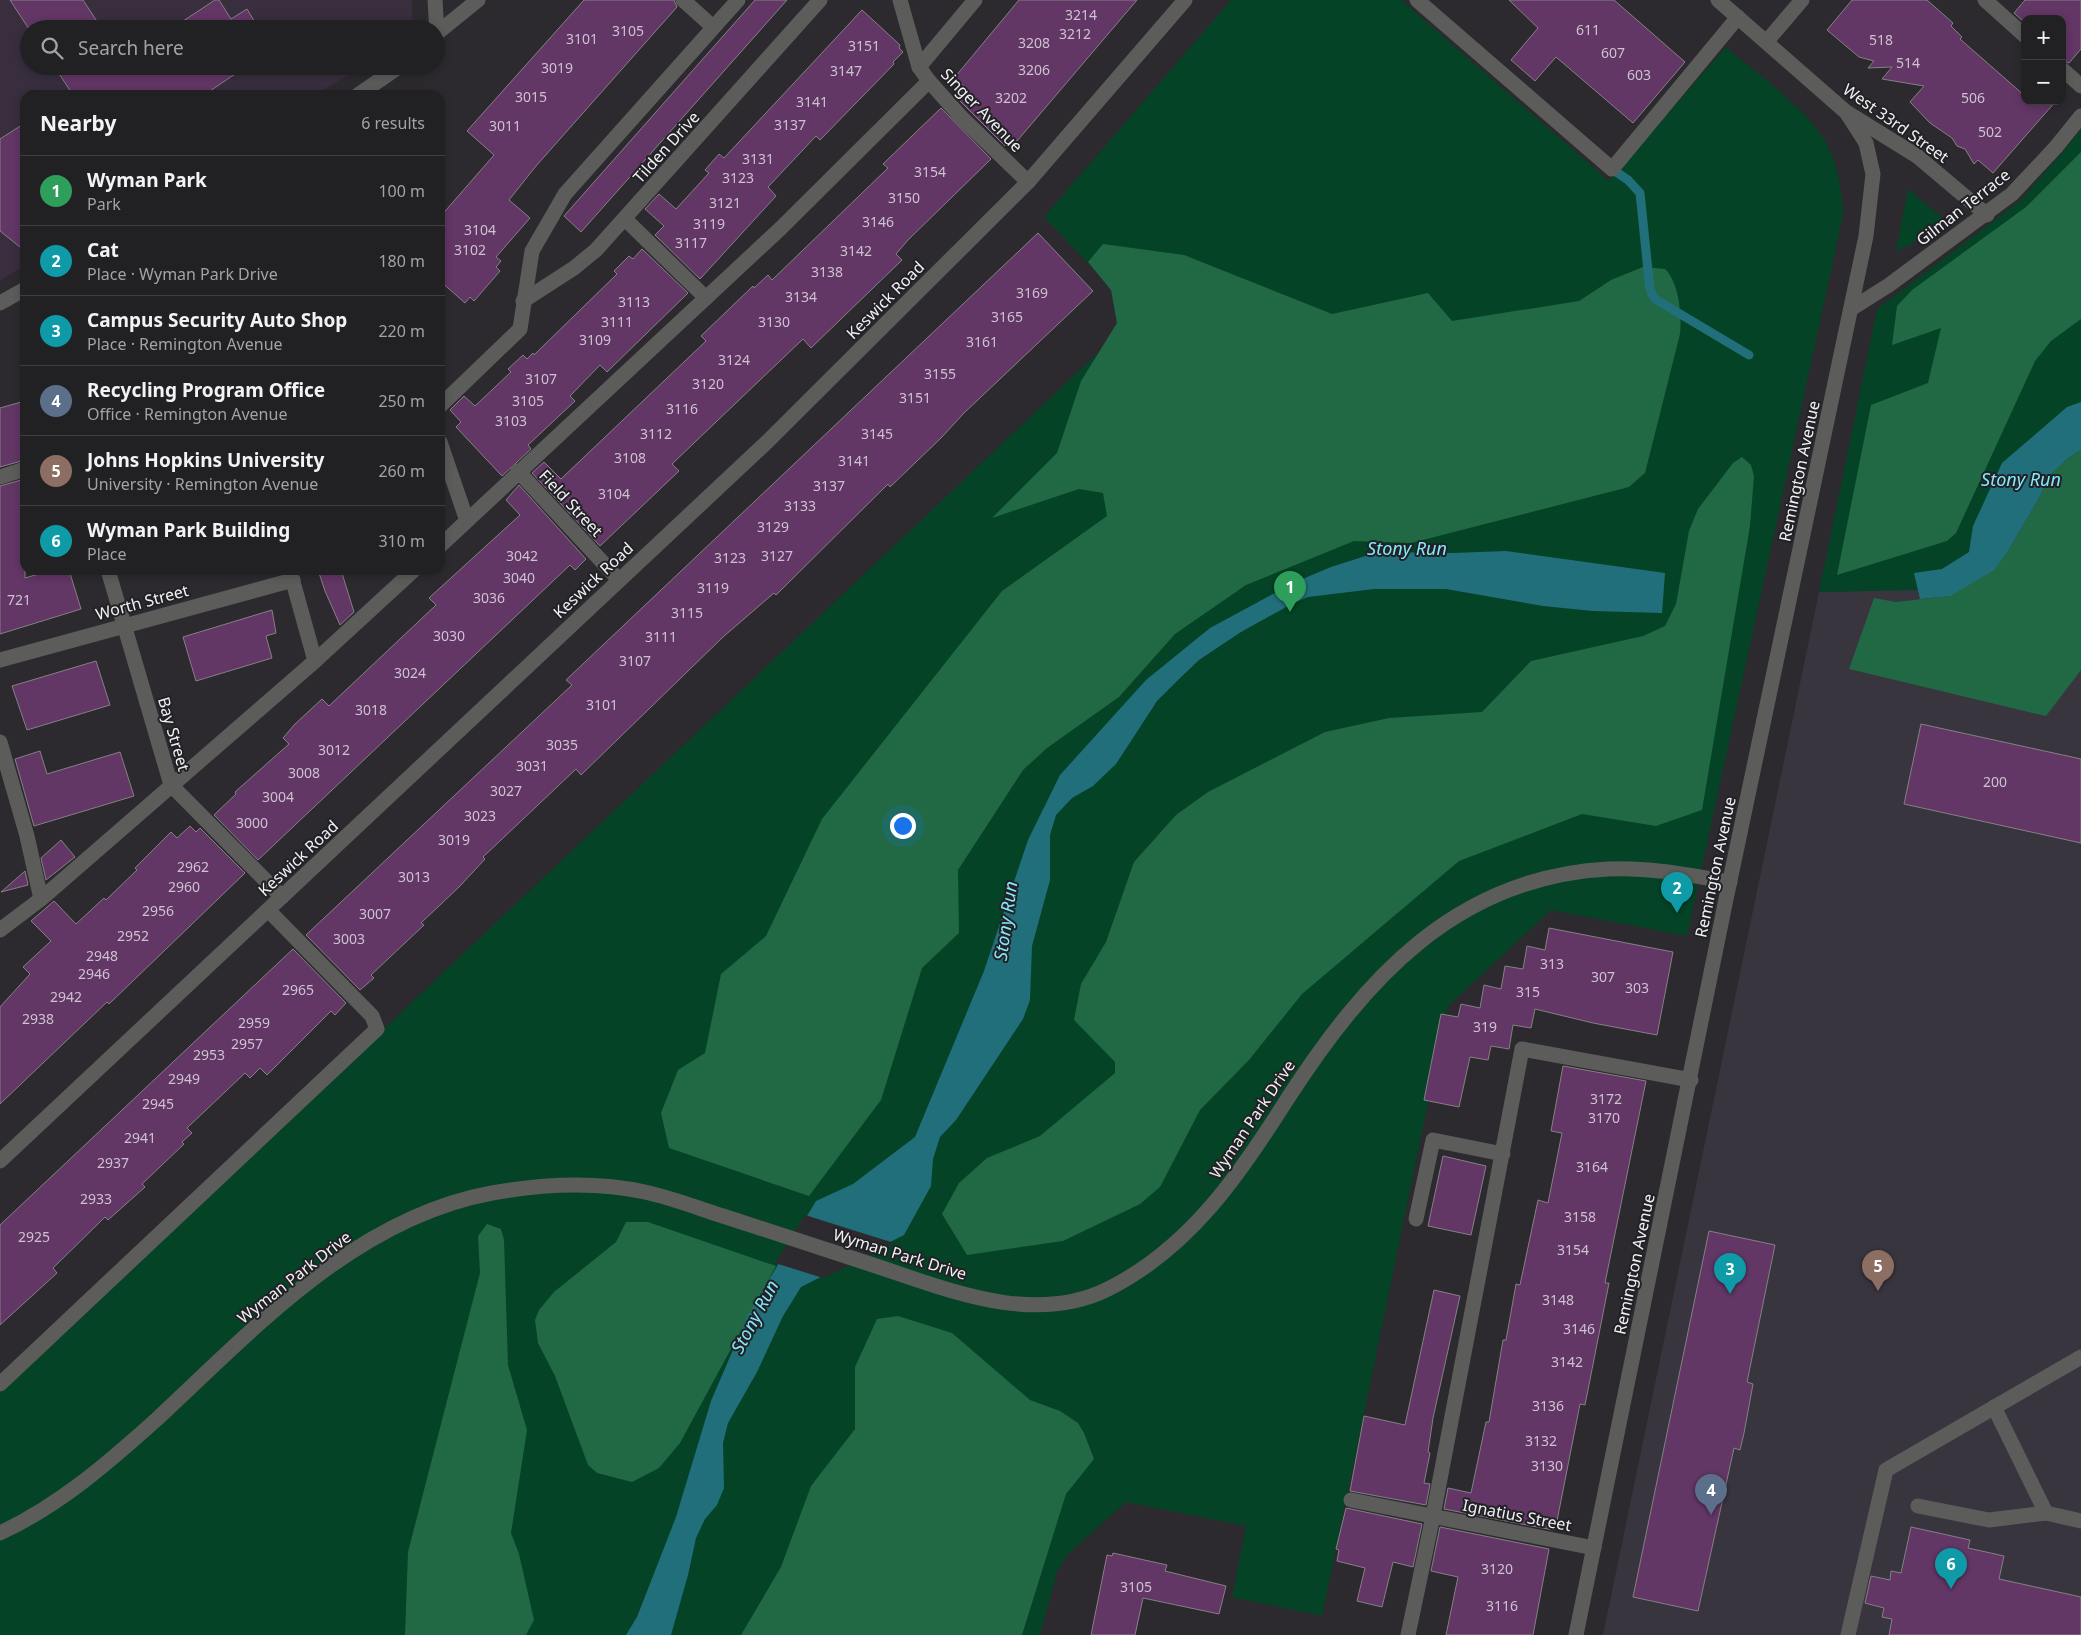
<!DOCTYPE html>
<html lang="en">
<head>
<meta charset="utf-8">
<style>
	:root { --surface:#212023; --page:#2d2d30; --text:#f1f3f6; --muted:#a2a3a6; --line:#3e3e41; --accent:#d93025 }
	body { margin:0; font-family:"Noto Sans",sans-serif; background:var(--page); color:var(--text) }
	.controls { position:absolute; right:15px; top:15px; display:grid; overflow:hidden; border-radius:10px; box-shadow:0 2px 8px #0003 }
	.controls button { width:45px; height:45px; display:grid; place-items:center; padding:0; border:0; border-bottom:1px solid var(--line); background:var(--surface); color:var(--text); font:25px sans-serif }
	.you { position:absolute; left:902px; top:825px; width:18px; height:18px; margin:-12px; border:4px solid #fff; border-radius:50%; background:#1a73e8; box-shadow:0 0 0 8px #1a73e833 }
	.badge { display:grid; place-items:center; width:32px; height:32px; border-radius:50%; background:var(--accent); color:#fff; font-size:16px; font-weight:700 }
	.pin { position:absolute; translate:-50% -41px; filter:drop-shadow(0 1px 2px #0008) }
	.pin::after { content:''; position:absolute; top:26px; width:18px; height:15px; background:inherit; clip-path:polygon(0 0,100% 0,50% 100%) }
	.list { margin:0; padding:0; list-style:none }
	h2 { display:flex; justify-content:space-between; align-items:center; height:65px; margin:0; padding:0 20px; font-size:21px }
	h2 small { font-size:16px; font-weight:400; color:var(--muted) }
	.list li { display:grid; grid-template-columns:32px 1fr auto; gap:15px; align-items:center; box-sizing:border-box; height:70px; padding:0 20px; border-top:1px solid var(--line) }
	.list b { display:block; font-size:19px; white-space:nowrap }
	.list p { margin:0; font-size:16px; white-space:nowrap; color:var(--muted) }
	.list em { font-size:16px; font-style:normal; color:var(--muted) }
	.icon { flex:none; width:28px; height:28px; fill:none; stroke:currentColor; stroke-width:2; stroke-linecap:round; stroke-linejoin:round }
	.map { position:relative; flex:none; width:2081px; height:1635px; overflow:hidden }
	.search { position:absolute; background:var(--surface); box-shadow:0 2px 8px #0003; left:20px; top:20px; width:425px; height:55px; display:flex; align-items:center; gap:12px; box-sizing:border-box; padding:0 18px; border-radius:28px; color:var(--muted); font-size:19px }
	.panel { position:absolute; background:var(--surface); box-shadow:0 2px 8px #0003; left:20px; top:90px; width:425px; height:485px; border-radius:15px }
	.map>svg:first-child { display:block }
	.commercial { fill:#382e3e }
	.built { fill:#39353f }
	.green { fill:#044326 }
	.forest { fill:#216944 }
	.water { fill:#226f7c }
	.pier { fill:#2c2a2f }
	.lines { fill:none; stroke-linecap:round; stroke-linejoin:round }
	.stream { stroke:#226f7c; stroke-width:9 }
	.building { fill:#623665; stroke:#858085 }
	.minor { stroke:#5c5d5b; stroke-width:15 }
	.labels { text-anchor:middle; stroke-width:4; stroke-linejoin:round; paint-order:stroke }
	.number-label { font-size:14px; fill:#cdc2d0 }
	.street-label { font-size:16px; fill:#f1f0f3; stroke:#222125 }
	.water-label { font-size:18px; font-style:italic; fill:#83e9fc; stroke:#222125 }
</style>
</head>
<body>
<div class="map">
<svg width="2081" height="1635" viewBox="0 0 2081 1635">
	<rect width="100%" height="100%" fill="#2c2a2f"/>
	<polygon class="commercial" points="0,0 412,0 412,18 408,29 29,29 29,66 363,66 315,95 25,95 25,265 0,281"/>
	<polygon class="built" points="2081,427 2081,1635 1603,1635 1819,592 1864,591"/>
	<g class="green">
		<path d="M1231,0H1401L1609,181L1726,47C1756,73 1817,116 1830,151C1839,172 1842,193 1843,215L1687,936L1551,910L1448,1006L1322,1616L1232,1597L1246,1526L1126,1502L1069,1553L1057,1572L1040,1635H0V1392L1138,315L1044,217Z"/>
		<polygon points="2081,130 2081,427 1988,565 1918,590 1819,592 1877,309 2021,200"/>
		<polygon points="1908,189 1944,219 1942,223 1911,244 1896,251"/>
	</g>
	<g class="forest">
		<polygon points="2081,152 2081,319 2051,341 2035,361 1956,533 1947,541 1837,575 1871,405 1928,383 1941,328 1892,345 1897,306 1912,290 2026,207"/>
		<path d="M1103,244L1184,255L1332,314L1428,293L1452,321L1579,301L1611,280L1643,267L1665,269C1679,283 1682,314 1680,334L1645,473L1629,487L1411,543L1354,541L1246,585L1175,634L1119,697L1047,748L1023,770L958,870L959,933L922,968L881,1100L809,1196L669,1148L661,1113L678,1070L705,1053L721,974L766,936L822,819L1002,591L1107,516L1103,493L1079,489L992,518L1057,453L1081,381L1117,323L1111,290L1088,262Z"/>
		<polygon points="2081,450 2081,670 2046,716 1849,669 1874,598 1896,602 1949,596 2008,551 2040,496 2050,475 2068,458"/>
		<polygon points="1742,457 1751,465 1754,476 1750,526 1702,810 1656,826 1582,814 1459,861 1302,994 1249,1060 1200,1110 1160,1187 1140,1204 1063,1241 967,1255 942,1214 959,1183 987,1158 1040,1136 1115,1073 1115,1062 1074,1020 1081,984 1106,942 1134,862 1176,815 1208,792 1325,732 1389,718 1482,712 1531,661 1643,636 1665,626 1676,604 1689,531 1698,509 1733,463"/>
		<polygon points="626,1222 648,1222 776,1266 680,1443 659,1468 632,1482 597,1473 588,1465 555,1376 538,1343 535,1320 539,1310 554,1292 616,1242"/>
		<polygon points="487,1224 501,1229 504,1240 508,1365 527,1430 511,1533 519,1554 534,1620 526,1635 405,1635 408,1552 480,1273 478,1236"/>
		<polygon points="898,1316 952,1333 1030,1400 1060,1411 1078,1423 1084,1433 1094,1459 1066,1494 1022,1635 741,1635 781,1567 811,1486 855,1429 855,1367 877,1319"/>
	</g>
	<g class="water">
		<polygon points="2081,402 2081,450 2068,458 2050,475 2040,496 2008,551 1994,570 1950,596 1920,599 1914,573 1942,569 1969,552 1973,526 2002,463 2067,407"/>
		<polygon points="1506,551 1665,573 1662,613 1593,611 1543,606 1446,589 1374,589 1308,597 1288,606 1241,632 1199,660 1177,681 1157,701 1116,764 1093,786 1072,798 1056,815 1050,835 1050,880 1032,946 1030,1000 1023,1019 956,1120 940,1137 933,1159 931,1186 904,1235 801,1287 783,1316 757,1372 728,1423 723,1443 724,1488 717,1505 705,1519 696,1538 688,1575 671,1635 626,1635 637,1617 676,1517 711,1401 748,1315 816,1201 853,1184 915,1137 984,971 1028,840 1060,775 1146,680 1210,628 1293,583 1331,567 1378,552 1453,553"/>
	</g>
	<polygon class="pier" points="805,1215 894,1243 823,1278 775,1263"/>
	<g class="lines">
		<polyline class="stream" points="1612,169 1628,180 1640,193 1650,290 1655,299 1749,355"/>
	</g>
	<g class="building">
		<polygon points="10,0 83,0 102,29 29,29"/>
		<polygon points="215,0 219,0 231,19 247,9 259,29 171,29"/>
		<polygon points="584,0 674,0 677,7 536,166 509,200 530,218 496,257 501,261 496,267 500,271 474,301 470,297 465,303 440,281 440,217 494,155 467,131"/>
		<polygon points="755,0 787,0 581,232 564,216"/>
		<polygon points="1019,0 1137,0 1017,141 1013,138 1005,146 954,95 964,86 955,77"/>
		<polygon points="1509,0 1614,0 1685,62 1633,123 1556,57 1535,81 1511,60 1538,28"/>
		<polygon points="1852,0 1927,0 1953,23 1951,26 1962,37 1960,39 2025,96 2025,101 2056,101 1993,173 1978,160 1974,164 1965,149 1957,146 1952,138 1930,123 1910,102 1924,86 1882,79 1892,67 1868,68 1874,61 1859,57 1827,30"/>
		<polygon points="2025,0 2081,0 2081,49 2069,63 2062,60 2062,19 2025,19 2025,23 2014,13"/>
		<polygon points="862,10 900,45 899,48 903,52 893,62 894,64 820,140 816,136 768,187 776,196 700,279 655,235 664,226 645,209 659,194 676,209 709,173 705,170 719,154 724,158"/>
		<polygon points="54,66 247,66 204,95 73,95"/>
		<polygon points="941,108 991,159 908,240 896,254 902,260 811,348 803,339 672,464 679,471 600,546 532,473 544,462 561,479 706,341 701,336 753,286 754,288 768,275 772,280 888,168 883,164"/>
		<polygon points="25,123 25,251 0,231 0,139"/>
		<polygon points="1038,233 1093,291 964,413 941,438 890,487 888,484 776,595 774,593 723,637 581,775 576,769 483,857 485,859 460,886 421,923 424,925 371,975 374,978 360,990 306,935 572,685 566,680"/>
		<polygon points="642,249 688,293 607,372 600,365 570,396 575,401 528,445 531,449 502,476 456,427 461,422 450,410 464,396 475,406 511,372 508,369 523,355 527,359 533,353 534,355 617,274 614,271 629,256 633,259"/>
		<polygon points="25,401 25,460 0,467 0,408"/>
		<polygon points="25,479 25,578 52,570 69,570 81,609 0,634 0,486"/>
		<polygon points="519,485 586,559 575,570 570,565 258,860 214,815 236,794 235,792 289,744 283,738 295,724 322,699 329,706 436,605 429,598 520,515 506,500"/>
		<polygon points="318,570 341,570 354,612 340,625 325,591"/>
		<polygon points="272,610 276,633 266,636 272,658 196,681 183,637"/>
		<polygon points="96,661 110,705 27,730 12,686"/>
		<polygon points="1921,724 2081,759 2081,843 1904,804"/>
		<polygon points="40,751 47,774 120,752 134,796 34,826 15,759"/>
		<polygon points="190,826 196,832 200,828 245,873 109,1004 107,1002 0,1104 0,1007 30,974 23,967 51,941 31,921 54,901 76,924 104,898 106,900 137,870 135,868 171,832 177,838"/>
		<polygon points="61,840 75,857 46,880 41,858"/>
		<polygon points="25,871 28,885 1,892"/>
		<polygon points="1549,928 1673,952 1657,1035 1593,1023 1535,1009 1531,1028 1513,1025 1509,1049 1491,1046 1488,1060 1470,1057 1459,1107 1424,1100 1441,1014 1458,1017 1461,1004 1480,1008 1484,985 1501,989 1505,966 1523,969 1527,946 1545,950"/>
		<polygon points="293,949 346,1003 335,1015 331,1011 267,1075 260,1068 250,1078 245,1073 187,1128 192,1133 182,1142 184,1144 142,1184 145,1187 108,1220 105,1217 53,1268 57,1273 0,1325 0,1225"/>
		<polygon points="1563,1066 1646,1081 1605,1283 1609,1283 1585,1405 1580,1404 1556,1526 1554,1526 1553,1530 1444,1509 1448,1488 1471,1493 1486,1422 1489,1422 1503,1340 1506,1340 1516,1284 1520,1285 1538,1200 1548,1203 1562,1133 1551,1131"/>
		<polygon points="1443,1156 1486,1166 1471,1235 1428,1226"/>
		<polygon points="1709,1231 1775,1245 1747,1382 1753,1384 1744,1433 1740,1450 1734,1448 1698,1611 1633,1597"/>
		<polygon points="1434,1290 1460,1296 1433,1418 1428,1452 1430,1453 1424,1483 1430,1484 1426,1505 1350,1491 1364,1416 1405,1425"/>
		<polygon points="1346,1508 1422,1524 1413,1567 1393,1562 1382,1607 1357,1601 1365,1568 1337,1561 1339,1550 1336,1549"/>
		<polygon points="1440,1527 1549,1549 1533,1635 1446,1635 1458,1577 1431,1571"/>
		<polygon points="1911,1527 1970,1540 1968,1548 2004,1556 1999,1579 2081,1597 2081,1635 1889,1635 1892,1619 1882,1617 1884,1608 1865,1603 1871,1576 1890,1580 1891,1571 1901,1573"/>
		<polygon points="1113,1553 1167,1565 1165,1571 1226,1586 1219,1614 1143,1598 1135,1635 1091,1635 1107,1555 1112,1556"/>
	</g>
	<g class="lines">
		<g class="minor">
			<polyline points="435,0 437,33"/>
			<polyline points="683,0 713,27"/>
			<polyline points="900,0 919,67 929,81 961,117 1028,182"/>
			<polyline points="1417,0 1612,169 1738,17"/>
			<polyline points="1718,0 1846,112 1917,156 1987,215"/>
			<polyline points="1985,0 2025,36"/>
			<polyline points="436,34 478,0"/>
			<polyline points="1767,41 1802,0"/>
			<polyline points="919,67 975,0"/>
			<polyline points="2062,69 2081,86"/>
			<polyline points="358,95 400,66"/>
			<polyline points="625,219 706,298"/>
			<polyline points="523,301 574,268 596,250 820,0"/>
			<polyline points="0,303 25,289"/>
			<polyline points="1851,309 1889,285 2012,194 2056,147 2081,116"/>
			<polyline points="440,406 520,329 532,251 565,194 738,0"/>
			<polyline points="440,442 465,515"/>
			<polyline points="518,471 619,580"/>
			<polyline points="0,477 25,469"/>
			<polyline points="440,546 781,228 929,81"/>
			<polyline points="108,570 171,785 282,897"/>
			<polyline points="290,571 315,661"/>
			<polyline points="0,660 293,580"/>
			<polyline points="0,742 27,836 41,899"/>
			<polyline points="0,930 41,899 315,661 414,570"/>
			<polyline points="0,1161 768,441 1028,182 1185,0"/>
			<polyline points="1416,1219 1433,1140 1503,1154"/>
			<polyline points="0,1384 377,1029 372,1016 268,910"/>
			<polyline points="1994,1407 2046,1513 2081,1521"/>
			<polyline points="1351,1500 1594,1548"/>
			<polyline points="1918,1506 1989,1520 2046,1513"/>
			<path d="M0,1533C60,1505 108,1463 157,1419C255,1328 355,1218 492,1193C542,1184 595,1181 645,1192C672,1198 698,1208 723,1216C772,1232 821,1248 870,1264C944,1288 1032,1327 1108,1289C1190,1248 1240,1174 1288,1098C1365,979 1456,877 1608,869C1649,867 1689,875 1730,882"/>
			<polyline points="1408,1635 1433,1516 1522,1049 1691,1080"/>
			<polyline points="1576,1635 1725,904 1866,236 1873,174 1866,143 1846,112"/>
			<polyline points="1848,1635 1886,1470 2081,1357"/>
		</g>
	</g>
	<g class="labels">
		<g class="number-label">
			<text x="1081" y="20">3214</text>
			<text x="1588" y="35">611</text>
			<text x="628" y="36">3105</text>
			<text x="1075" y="39">3212</text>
			<text x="582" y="44">3101</text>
			<text x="1881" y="45">518</text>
			<text x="1034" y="48">3208</text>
			<text x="864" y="51">3151</text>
			<text x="1613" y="58">607</text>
			<text x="1908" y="68">514</text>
			<text x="557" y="73">3019</text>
			<text x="1034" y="75">3206</text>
			<text x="846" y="76">3147</text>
			<text x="1639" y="80">603</text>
			<text x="531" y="102">3015</text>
			<text x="1011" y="103">3202</text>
			<text x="1973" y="103">506</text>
			<text x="812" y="107">3141</text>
			<text x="790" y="130">3137</text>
			<text x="505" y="131">3011</text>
			<text x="1990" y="137">502</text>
			<text x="758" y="164">3131</text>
			<text x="930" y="177">3154</text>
			<text x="738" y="183">3123</text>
			<text x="904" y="203">3150</text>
			<text x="725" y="208">3121</text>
			<text x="878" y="227">3146</text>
			<text x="709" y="229">3119</text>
			<text x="480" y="235">3104</text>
			<text x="691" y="248">3117</text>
			<text x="470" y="255">3102</text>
			<text x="856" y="256">3142</text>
			<text x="827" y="277">3138</text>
			<text x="1032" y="298">3169</text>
			<text x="801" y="302">3134</text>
			<text x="634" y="307">3113</text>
			<text x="1007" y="322">3165</text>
			<text x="617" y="327">3111</text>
			<text x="774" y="327">3130</text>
			<text x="595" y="345">3109</text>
			<text x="982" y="347">3161</text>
			<text x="734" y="365">3124</text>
			<text x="940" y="379">3155</text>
			<text x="541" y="384">3107</text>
			<text x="708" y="389">3120</text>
			<text x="915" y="403">3151</text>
			<text x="528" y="406">3105</text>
			<text x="682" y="414">3116</text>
			<text x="511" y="426">3103</text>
			<text x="656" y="439">3112</text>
			<text x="877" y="439">3145</text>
			<text x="630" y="463">3108</text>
			<text x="854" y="466">3141</text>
			<text x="829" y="491">3137</text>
			<text x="614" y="499">3104</text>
			<text x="800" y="511">3133</text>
			<text x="773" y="532">3129</text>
			<text x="522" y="561">3042</text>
			<text x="777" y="561">3127</text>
			<text x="730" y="563">3123</text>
			<text x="519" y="583">3040</text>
			<text x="713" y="593">3119</text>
			<text x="489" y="603">3036</text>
			<text x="19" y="605">721</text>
			<text x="687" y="618">3115</text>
			<text x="449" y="641">3030</text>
			<text x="661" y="642">3111</text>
			<text x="635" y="666">3107</text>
			<text x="410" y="678">3024</text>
			<text x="602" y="710">3101</text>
			<text x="371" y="715">3018</text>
			<text x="562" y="750">3035</text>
			<text x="334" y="755">3012</text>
			<text x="532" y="771">3031</text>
			<text x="304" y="778">3008</text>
			<text x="1995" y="787">200</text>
			<text x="506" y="796">3027</text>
			<text x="278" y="802">3004</text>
			<text x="480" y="821">3023</text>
			<text x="252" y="828">3000</text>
			<text x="454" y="845">3019</text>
			<text x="193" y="872">2962</text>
			<text x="414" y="882">3013</text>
			<text x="184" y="892">2960</text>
			<text x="158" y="916">2956</text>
			<text x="375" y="919">3007</text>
			<text x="133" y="941">2952</text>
			<text x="349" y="944">3003</text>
			<text x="102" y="961">2948</text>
			<text x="1552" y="969">313</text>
			<text x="94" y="979">2946</text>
			<text x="1603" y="982">307</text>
			<text x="1637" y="993">303</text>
			<text x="298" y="995">2965</text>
			<text x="1528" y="997">315</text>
			<text x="66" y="1002">2942</text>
			<text x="38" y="1024">2938</text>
			<text x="254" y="1028">2959</text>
			<text x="1485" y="1032">319</text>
			<text x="247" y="1049">2957</text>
			<text x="209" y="1060">2953</text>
			<text x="184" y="1084">2949</text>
			<text x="1606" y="1104">3172</text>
			<text x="158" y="1109">2945</text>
			<text x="1604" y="1123">3170</text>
			<text x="140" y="1143">2941</text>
			<text x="113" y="1168">2937</text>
			<text x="1592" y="1172">3164</text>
			<text x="96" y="1204">2933</text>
			<text x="1580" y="1222">3158</text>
			<text x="34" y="1242">2925</text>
			<text x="1573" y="1255">3154</text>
			<text x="1558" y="1305">3148</text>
			<text x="1579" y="1334">3146</text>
			<text x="1567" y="1367">3142</text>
			<text x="1548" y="1411">3136</text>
			<text x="1541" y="1446">3132</text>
			<text x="1547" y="1471">3130</text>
			<text x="1497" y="1574">3120</text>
			<text x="1136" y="1592">3105</text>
			<text x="1502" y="1611">3116</text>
		</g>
		<g class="street-label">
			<text transform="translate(982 110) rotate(46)" y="6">Singer Avenue</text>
			<text transform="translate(1896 123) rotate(35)" y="6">West 33rd Street</text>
			<text transform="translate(666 147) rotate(-48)" y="6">Tilden Drive</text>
			<text transform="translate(1963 207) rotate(-38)" y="6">Gilman Terrace</text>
			<text transform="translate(885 300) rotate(-45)" y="6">Keswick Road</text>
			<text transform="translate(1799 471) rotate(-78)" y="6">Remington Avenue</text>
			<text transform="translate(571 503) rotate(47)" y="6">Field Street</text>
			<text transform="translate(593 580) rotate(-43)" y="6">Keswick Road</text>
			<text transform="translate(142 602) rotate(-15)" y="6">Worth Street</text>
			<text transform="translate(174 734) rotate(74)" y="6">Bay Street</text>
			<text transform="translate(298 858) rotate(-43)" y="6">Keswick Road</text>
			<text transform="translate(1715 867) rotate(-78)" y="6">Remington Avenue</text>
			<text transform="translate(1252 1119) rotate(-56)" y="6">Wyman Park Drive</text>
			<text transform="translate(900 1254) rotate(17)" y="6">Wyman Park Drive</text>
			<text transform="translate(1634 1264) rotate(-78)" y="6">Remington Avenue</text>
			<text transform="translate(294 1277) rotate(-38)" y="6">Wyman Park Drive</text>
			<text transform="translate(1517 1515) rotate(11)" y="6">Ignatius Street</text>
		</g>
		<g class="water-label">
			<text x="2021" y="486">Stony Run</text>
			<text x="1407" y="555">Stony Run</text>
			<text transform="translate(1006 921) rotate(-82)" y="6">Stony Run</text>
			<text transform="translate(755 1317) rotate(-62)" y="6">Stony Run</text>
		</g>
	</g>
</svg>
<div class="controls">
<button>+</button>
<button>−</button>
</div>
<div class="you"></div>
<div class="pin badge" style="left:1290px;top:612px;background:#2e9e5b">1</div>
<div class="pin badge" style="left:1677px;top:913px;background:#0f9aa8">2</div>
<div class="pin badge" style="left:1730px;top:1294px;background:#0f9aa8">3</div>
<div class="pin badge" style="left:1711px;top:1515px;background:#5c6f8a">4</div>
<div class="pin badge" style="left:1878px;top:1291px;background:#8d6e63">5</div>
<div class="pin badge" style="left:1951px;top:1589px;background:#0f9aa8">6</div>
<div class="search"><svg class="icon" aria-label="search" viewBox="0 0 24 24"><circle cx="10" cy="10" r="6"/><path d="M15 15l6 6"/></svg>Search here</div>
<section class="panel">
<h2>Nearby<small>6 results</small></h2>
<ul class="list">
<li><span class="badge" style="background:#2e9e5b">1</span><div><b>Wyman Park</b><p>Park</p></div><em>100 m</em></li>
<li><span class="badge" style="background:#0f9aa8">2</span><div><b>Cat</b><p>Place · Wyman Park Drive</p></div><em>180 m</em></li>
<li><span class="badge" style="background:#0f9aa8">3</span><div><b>Campus Security Auto Shop</b><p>Place · Remington Avenue</p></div><em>220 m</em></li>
<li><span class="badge" style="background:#5c6f8a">4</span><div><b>Recycling Program Office</b><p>Office · Remington Avenue</p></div><em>250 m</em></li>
<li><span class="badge" style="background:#8d6e63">5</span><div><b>Johns Hopkins University</b><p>University · Remington Avenue</p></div><em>260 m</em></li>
<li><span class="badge" style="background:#0f9aa8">6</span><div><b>Wyman Park Building</b><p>Place</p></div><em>310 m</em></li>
</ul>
</section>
</div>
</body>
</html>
